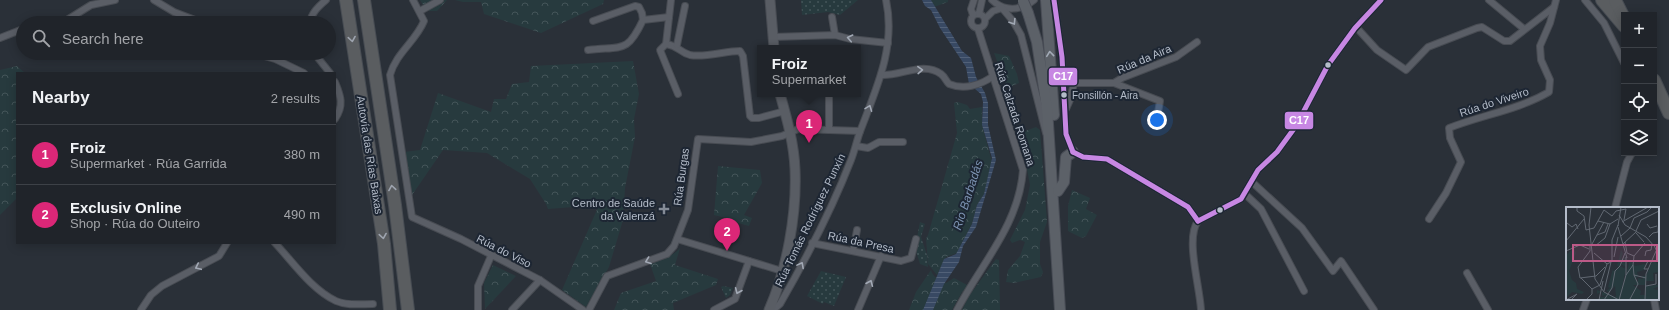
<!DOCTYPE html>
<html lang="en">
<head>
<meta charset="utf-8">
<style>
	:root { --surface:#20242a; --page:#2d3036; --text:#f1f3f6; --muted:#a2a4a8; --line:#3d4147; --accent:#db2777 }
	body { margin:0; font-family:Helvetica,sans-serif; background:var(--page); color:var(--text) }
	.controls { position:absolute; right:12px; top:12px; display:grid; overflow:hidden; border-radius:0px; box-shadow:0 2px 10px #0003 }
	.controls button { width:36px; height:36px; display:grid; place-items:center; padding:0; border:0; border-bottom:1px solid var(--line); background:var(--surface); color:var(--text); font:20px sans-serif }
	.you { position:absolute; left:1157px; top:120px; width:14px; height:14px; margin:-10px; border:3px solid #fff; border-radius:50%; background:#1a73e8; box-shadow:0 0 0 6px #1a73e833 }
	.badge { display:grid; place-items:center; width:26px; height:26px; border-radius:50%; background:var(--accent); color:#fff; font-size:13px; font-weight:700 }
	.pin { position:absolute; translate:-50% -33px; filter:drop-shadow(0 1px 2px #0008) }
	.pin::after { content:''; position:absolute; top:21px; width:14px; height:12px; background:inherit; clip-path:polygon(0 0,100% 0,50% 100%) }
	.popup { position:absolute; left:757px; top:45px; width:104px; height:52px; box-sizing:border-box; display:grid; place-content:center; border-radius:0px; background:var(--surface); filter:drop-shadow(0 1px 3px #0005); font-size:13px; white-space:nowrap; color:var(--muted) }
	.popup b { font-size:15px; color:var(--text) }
	.popup::after { content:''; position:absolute; left:50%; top:100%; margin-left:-8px; border:8px solid transparent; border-top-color:var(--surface) }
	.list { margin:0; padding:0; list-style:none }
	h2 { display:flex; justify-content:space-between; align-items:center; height:52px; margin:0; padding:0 16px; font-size:17px }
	h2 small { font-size:13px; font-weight:400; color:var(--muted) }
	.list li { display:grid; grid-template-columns:26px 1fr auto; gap:12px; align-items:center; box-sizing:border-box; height:60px; padding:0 16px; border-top:1px solid var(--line) }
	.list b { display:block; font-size:15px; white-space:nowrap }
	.list p { margin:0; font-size:13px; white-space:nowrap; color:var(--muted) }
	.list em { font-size:13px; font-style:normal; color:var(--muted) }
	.icon { flex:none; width:22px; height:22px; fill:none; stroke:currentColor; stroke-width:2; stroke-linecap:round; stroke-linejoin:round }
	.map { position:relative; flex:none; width:1669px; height:310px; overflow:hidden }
	.search { position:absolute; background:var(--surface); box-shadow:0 2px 10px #0003; left:16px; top:16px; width:320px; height:44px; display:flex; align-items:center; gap:10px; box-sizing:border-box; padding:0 14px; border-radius:22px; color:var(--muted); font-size:15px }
	.panel { position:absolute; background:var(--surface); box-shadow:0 2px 10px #0003; left:16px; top:72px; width:320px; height:172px; border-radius:0px }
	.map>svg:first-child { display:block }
	.grass { fill:url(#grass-dots) }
	.forest { fill:url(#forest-crowns) }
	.water { fill:url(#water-rules) }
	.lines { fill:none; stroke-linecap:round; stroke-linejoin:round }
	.street-casing { stroke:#484c53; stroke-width:8 }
	.secondary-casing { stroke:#484c53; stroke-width:11 }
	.primary-casing { stroke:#484c55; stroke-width:12 }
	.highway-casing { stroke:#474c53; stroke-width:14 }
	.street { stroke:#5a5e66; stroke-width:6 }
	.secondary { stroke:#595d64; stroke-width:9 }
	.primary { stroke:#5c6168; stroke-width:10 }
	.highway { stroke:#5a5d60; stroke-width:12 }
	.primary-bridge-casing { stroke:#484c55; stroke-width:12; stroke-linecap:butt }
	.primary-bridge { stroke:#5c6168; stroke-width:10 }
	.bus-1-casing { stroke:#1d2633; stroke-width:8 }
	.bus-1 { stroke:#c787e3; stroke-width:5 }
	.oneway { stroke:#a2a9b5 }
	.oneway2 { stroke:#9ea4af }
	.oneway3 { stroke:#a2aab6 }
	.bus-dot { fill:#b4bcc9; stroke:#1d2633; stroke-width:1.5 }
	.poi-dot { fill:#848b96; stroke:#1d2633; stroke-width:1.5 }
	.labels { text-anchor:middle; stroke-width:4; stroke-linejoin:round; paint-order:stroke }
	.bus-label { font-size:10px; fill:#b4bcc9; stroke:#1d2633; text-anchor:start }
	.street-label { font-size:11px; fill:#b4bcc9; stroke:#1d2633 }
	.poi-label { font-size:11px; fill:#b4bcc9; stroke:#1d2633; text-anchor:end }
	.water-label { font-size:12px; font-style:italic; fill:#7c92b1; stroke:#1d2633 }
	.inset-road { fill:none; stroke:#616872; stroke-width:1 }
	.view { fill:#bc5a87; fill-opacity:0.15; stroke:#bc5a87; stroke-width:2 }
	.inset-edge { fill:none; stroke:#b4bcc9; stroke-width:2 }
	.line-badge { stroke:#1d2633; stroke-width:1.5 }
	.badge-label { font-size:11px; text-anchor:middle; font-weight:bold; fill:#fff }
</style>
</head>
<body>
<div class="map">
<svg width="1669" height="310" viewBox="0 0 1669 310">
	<defs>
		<pattern id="grass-dots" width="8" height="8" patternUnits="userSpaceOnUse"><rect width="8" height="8" fill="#273a3e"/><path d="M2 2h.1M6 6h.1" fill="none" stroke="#445559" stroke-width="1.8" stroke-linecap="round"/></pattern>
		<pattern id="forest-crowns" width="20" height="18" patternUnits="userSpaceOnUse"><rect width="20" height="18" fill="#273a3e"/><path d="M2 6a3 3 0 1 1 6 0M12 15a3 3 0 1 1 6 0" fill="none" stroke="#445559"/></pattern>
		<pattern id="water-rules" width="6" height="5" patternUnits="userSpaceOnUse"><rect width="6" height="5" fill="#384963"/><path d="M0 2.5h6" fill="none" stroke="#526178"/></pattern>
	</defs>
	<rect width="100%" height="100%" fill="#2a3038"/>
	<g class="grass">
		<polygon points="801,0 858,0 840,15 828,12 802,15"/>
		<polygon points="920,222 925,224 921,237 927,255 928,267 920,264 915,248"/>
		<polygon points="821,271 846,277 834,306 824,302 823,304 807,296"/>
		<polygon points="723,286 733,288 730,295 726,298 721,287"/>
	</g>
	<g class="forest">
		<polygon points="420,0 447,0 437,11 427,11"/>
		<polygon points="455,0 604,0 603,4 541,33 484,14 481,2 463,2"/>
		<polygon points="931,0 948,0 948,2 934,7"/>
		<polygon points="994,53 1009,56 1017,74 1019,83 1007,88"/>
		<polygon points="633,61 639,94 634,119 635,137 625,188 623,220 609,267 586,307 562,290 599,205 548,209 546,204 530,179 487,153 443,150 410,198 404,152 420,150 438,93 491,112 494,99 506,99 512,84 529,82 531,66"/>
		<polygon points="17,66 25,73 17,73 17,198 0,215 0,70"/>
		<polygon points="958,102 967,105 970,109 982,107 982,125 992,162 984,194 977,205 972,224 957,253 946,257 937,275 928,264 926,239 928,235 957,133 954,103"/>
		<polygon points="1036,127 1040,130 1047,222 1040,242 1040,264 1043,272 1041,277 1014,283 1006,282 1008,270 1020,256 1025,242 1020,240 1012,243 1010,240 1025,210 1030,185 1020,133"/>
		<polygon points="718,166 760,170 762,183 744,215 752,218 749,226 731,221 731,219 714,215"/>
		<polygon points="1072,190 1090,198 1086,209 1097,215 1086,236 1082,238 1068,231 1068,206"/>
		<path d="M680,248L675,265L718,279L716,285L673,303L674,310H614L621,293L656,281L650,264C661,260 672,257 680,248Z"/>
		<polygon points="996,259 999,260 1000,310 962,310 969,296"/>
		<polygon points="493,265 516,276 485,309 484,283"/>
		<path d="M931,270C933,278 939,279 946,283L954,278L969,286L962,292L952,310H909L916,292Z"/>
	</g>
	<polygon class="water" points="922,0 931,0 962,51 971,58 976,77 985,93 988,103 988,125 996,160 976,227 963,246 959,262 944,284 933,310 923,310 944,259 956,254 972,224 977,205 984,194 992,158 982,125 983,102 981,94 969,84 966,67 940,28 931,10 925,6"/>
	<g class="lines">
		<g class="street-casing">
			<g id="street">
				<polyline points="154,0 174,12 203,23"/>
				<path d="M413,0L424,21C416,41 396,53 390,75L412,217L461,239L540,280L583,310"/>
				<path d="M671,0L666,44C679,46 679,52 690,55C705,58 725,51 740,51L743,56L750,116L752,118H759L785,111"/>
				<path d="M992,0C1004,12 1021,11 1034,0"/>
				<polyline points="1054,0 1062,57 1066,134 1073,152 1083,157 1107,159 1188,207 1198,221"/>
				<polyline points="1489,0 1524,29"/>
				<polyline points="1585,0 1604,23 1624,63"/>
				<polyline points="420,11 440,0"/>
				<circle cx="978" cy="21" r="7"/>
				<polyline points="979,14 982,0"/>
				<polyline points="973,15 971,9 974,0"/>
				<polyline points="832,17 835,35"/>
				<polyline points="985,19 993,11 1002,8 1013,21 1021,35 1046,133"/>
				<polyline points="593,21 635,6 639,7 642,13 643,20"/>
				<polyline points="44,23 67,20 91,5 115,0"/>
				<path d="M310,23C311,13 319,6 326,0"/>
				<polyline points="1356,27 1377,50 1406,70 1428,47 1477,28 1482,27 1504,41 1510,41 1554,7"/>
				<polyline points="773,37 835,35 850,39 888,43"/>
				<polyline points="0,38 23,29"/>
				<polyline points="666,44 660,50 678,94"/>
				<polyline points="677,45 685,6"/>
				<path d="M588,50C622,46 627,54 643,20L669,17"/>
				<polyline points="254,53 275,59 304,73"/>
				<polyline points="314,53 330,73"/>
				<path d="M882,75C901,76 924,61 941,74C945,77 946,81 949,84C964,90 980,85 992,77"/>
				<path d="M335,82C341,96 344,106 335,119"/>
				<polyline points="1114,83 1160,101 1157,118"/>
				<polyline points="1066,109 1070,100 1074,83 1114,83 1122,78 1176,57 1197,42"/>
				<polyline points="829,130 829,94"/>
				<polyline points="856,146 868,148 879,142 903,142"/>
				<polyline points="1252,182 1302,228 1333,271 1341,261 1374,310"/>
				<polyline points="1245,194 1261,209 1304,291"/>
				<polyline points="1615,208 1627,162 1632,153"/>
				<path d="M1429,219L1446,193L1461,162L1450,138L1449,128C1482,115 1518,110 1549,92L1550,80L1541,60L1540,46L1550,23L1556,0"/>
				<polyline points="677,239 782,271"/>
				<path d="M275,243C293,262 311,289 336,301C347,306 361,304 373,304"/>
				<polyline points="812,243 901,261 911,258 916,239"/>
				<polyline points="853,251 857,230"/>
				<polyline points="1467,273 1488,310"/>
				<polyline points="1654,299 1656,310"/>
				<polyline points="141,310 151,295 162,286 219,256 227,243"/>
				<polyline points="478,310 478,286 491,256"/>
				<polyline points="512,310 540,280"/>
				<polyline points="589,310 607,276 667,254 674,246 688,210 698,139 751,142 782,136 798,129 860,131"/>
				<polyline points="714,310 735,299 749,261"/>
				<path d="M773,310L780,304C806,259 832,209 851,160C855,150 857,139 861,129C877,87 896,46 886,0"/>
				<polyline points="858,310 881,256"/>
				<path d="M957,310C981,264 1019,225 1023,170L978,29"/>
				<path d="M1201,310C1200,287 1185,238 1198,221L1241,199L1258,170L1277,152L1296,126L1328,65L1355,28L1381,0"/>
				<polyline points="1583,310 1587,299"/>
			</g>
		</g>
		<g class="secondary-casing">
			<g id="secondary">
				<polyline points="770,0 774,48"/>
				<path d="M769,310C787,269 797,214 795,169C794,144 787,119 780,94"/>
			</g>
		</g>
		<g class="primary-casing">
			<g id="primary">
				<polyline points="1046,0 1054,115"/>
				<polyline points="1028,13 1037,42 1047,108 1060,310"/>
				<polyline points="1058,191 1064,182 1066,157 1073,152"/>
			</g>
		</g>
		<g class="highway-casing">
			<g id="highway">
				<polyline points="346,0 384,244 390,310"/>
				<polyline points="364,0 395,205 408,310"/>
				<polyline points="1602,0 1624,26"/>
				<polyline points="1615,0 1624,18"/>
				<polyline points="1654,80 1669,113"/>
			</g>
		</g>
		<use href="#street" class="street"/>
		<use href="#secondary" class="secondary"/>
		<use href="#primary" class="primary"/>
		<use href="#highway" class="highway"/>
		<g class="primary-bridge-casing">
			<polyline id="primary-bridge" points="1023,1 1028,13"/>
		</g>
		<use href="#primary-bridge" class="primary-bridge"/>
		<g class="bus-1-casing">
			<g id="bus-1">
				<polyline points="1054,0 1062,57 1066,134 1073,152"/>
				<polyline points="1073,152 1083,157 1107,159 1188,207 1198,221"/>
				<polyline points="1198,221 1241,199 1258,170 1277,152 1296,126 1328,65 1355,28 1381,0"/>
			</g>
		</g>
		<use href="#bus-1" class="bus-1"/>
	</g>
	<defs><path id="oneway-chevron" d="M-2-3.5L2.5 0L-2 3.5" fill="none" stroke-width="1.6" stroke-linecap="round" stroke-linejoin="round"/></defs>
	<g class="oneway">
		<use href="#oneway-chevron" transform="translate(1013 22) rotate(58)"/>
		<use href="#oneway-chevron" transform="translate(850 38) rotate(-168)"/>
		<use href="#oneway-chevron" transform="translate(920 70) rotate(-2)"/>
		<use href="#oneway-chevron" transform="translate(869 108) rotate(-69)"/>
		<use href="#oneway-chevron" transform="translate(648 261) rotate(160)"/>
		<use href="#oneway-chevron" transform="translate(801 265) rotate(-62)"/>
		<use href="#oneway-chevron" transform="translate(198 267) rotate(155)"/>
		<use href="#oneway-chevron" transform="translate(870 283) rotate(-67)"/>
		<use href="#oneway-chevron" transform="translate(738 291) rotate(113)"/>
	</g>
	<g class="oneway2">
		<use href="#oneway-chevron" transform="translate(352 39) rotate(81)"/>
		<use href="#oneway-chevron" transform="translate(392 188) rotate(-99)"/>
		<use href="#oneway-chevron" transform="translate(383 236) rotate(81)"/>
	</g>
	<use class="oneway3" href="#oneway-chevron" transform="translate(1050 54) rotate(-96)"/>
	<g class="bus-dot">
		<circle cx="1328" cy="65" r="3.5"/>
		<circle cx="1064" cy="95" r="3.5"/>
		<circle cx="1220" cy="210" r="3.5"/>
	</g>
	<path class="poi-dot" d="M662 203h4v4h4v4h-4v4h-4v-4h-4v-4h4z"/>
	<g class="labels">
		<g class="bus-label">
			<text x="1072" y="99">Fonsillón - Aira</text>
		</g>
		<g class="street-label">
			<text transform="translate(1144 59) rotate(-23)" y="4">Rúa da Aira</text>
			<text transform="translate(1494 102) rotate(-18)" y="4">Rúa do Viveiro</text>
			<text transform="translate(1015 114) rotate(72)" y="4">Rúa Calzada Romana</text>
			<text transform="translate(370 155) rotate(81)" y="4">Autovía das Rías Baixas</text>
			<text transform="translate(681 177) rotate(-82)" y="4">Rúa Burgas</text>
			<text transform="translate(810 220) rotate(-64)" y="4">Rúa Tomás Rodríguez Punxín</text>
			<text transform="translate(861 242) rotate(12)" y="4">Rúa da Presa</text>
			<text transform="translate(504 251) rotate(27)" y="4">Rúa do Viso</text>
		</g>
		<g class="poi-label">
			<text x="655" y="207">Centro de Saúde<tspan x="655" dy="13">da Valenzá</tspan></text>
		</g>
		<g class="water-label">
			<text transform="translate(968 195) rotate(-72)" y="4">Rio Barbadás</text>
		</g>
	</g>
	<g transform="translate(1566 207)">
		<rect width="93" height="93" fill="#2a3038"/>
		<path d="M8,41L10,46L3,64L6,73L10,76L11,82L18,85L16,87L6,85L0,91V48ZM55,43L57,46L55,52L59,51L60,44V52L58,54L60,60L55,57L54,59L60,62L53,93H34V90H38L40,88L36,89V85L31,87V83L50,90L49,79L43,85L40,84L44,81L42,80L47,61V64L54,60L51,59ZM64,53L69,59L79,57L78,63L71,65L72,69L69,72L72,75V71L77,72L76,69H80L87,53L93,58V65L87,66L88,74H80V78H67L75,84L74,88H79L80,79L92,78L93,72V79L87,82L93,83V93L53,92Z" fill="#273a3e"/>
		<path class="inset-road" d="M11,0V4L18,9L20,23L28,21L38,3M25,0L23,18L29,72L38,85L53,93M38,3L46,9L50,4L60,2L58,13M53,8L59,18L80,30L89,40M32,14L44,17L52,12M56,15L82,0M1,16L6,20L10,17L12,22M81,17L84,21L91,19M52,19L55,0M52,20L61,51M70,24L75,13L93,4M70,26L78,35M31,28L39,25L42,17M55,29L64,21L68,11L81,5L86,0M83,30L87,26L92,25L93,10M0,34L18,12M59,35L61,46L68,49M26,37L38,15M57,37L70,25M88,38L93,50M29,39L39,31L44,17M0,44L14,38L23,42M28,46L41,57M68,49L79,36M79,49L80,44L85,43L86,37M48,50L52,30M46,55V33L52,18M67,58L68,68L80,71M82,62H78L82,54M60,68L67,58L68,49M14,71L12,60L24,44V38M14,71L30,69L39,60M15,71L26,82M80,79L90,77V67M26,82L34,78L41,57L45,55M38,84L45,55M64,92L72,77L68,68M0,93L11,87L5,93M20,93L26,87V82M33,93L37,74M38,93L46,81L49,64L54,59L59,46M53,93L60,68V50M79,93L80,67L90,44"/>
		<path class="view" d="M7,38H91V54H7Z"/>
		<rect width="93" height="93" class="inset-edge"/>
	</g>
	<g class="line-badge">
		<rect x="1048" y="67" width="30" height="19" rx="4" fill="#c787e3"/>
		<rect x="1284" y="111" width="30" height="19" rx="4" fill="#c787e3"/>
	</g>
	<g class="badge-label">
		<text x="1063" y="80">C17</text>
		<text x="1299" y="124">C17</text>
	</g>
</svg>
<div class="controls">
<button>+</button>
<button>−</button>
<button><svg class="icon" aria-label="locate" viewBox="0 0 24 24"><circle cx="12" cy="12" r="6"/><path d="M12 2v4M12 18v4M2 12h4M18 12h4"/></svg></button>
<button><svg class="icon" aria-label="layers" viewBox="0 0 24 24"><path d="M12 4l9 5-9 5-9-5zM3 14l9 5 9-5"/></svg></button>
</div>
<div class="you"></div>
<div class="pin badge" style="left:809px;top:143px">1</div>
<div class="popup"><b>Froiz</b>Supermarket</div>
<div class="pin badge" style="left:727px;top:251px">2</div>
<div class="search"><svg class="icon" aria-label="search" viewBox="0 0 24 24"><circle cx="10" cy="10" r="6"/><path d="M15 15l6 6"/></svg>Search here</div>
<section class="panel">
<h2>Nearby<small>2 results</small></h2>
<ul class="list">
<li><span class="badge">1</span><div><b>Froiz</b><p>Supermarket · Rúa Garrida</p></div><em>380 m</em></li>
<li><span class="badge">2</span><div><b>Exclusiv Online</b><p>Shop · Rúa do Outeiro</p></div><em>490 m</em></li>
</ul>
</section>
</div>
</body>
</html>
